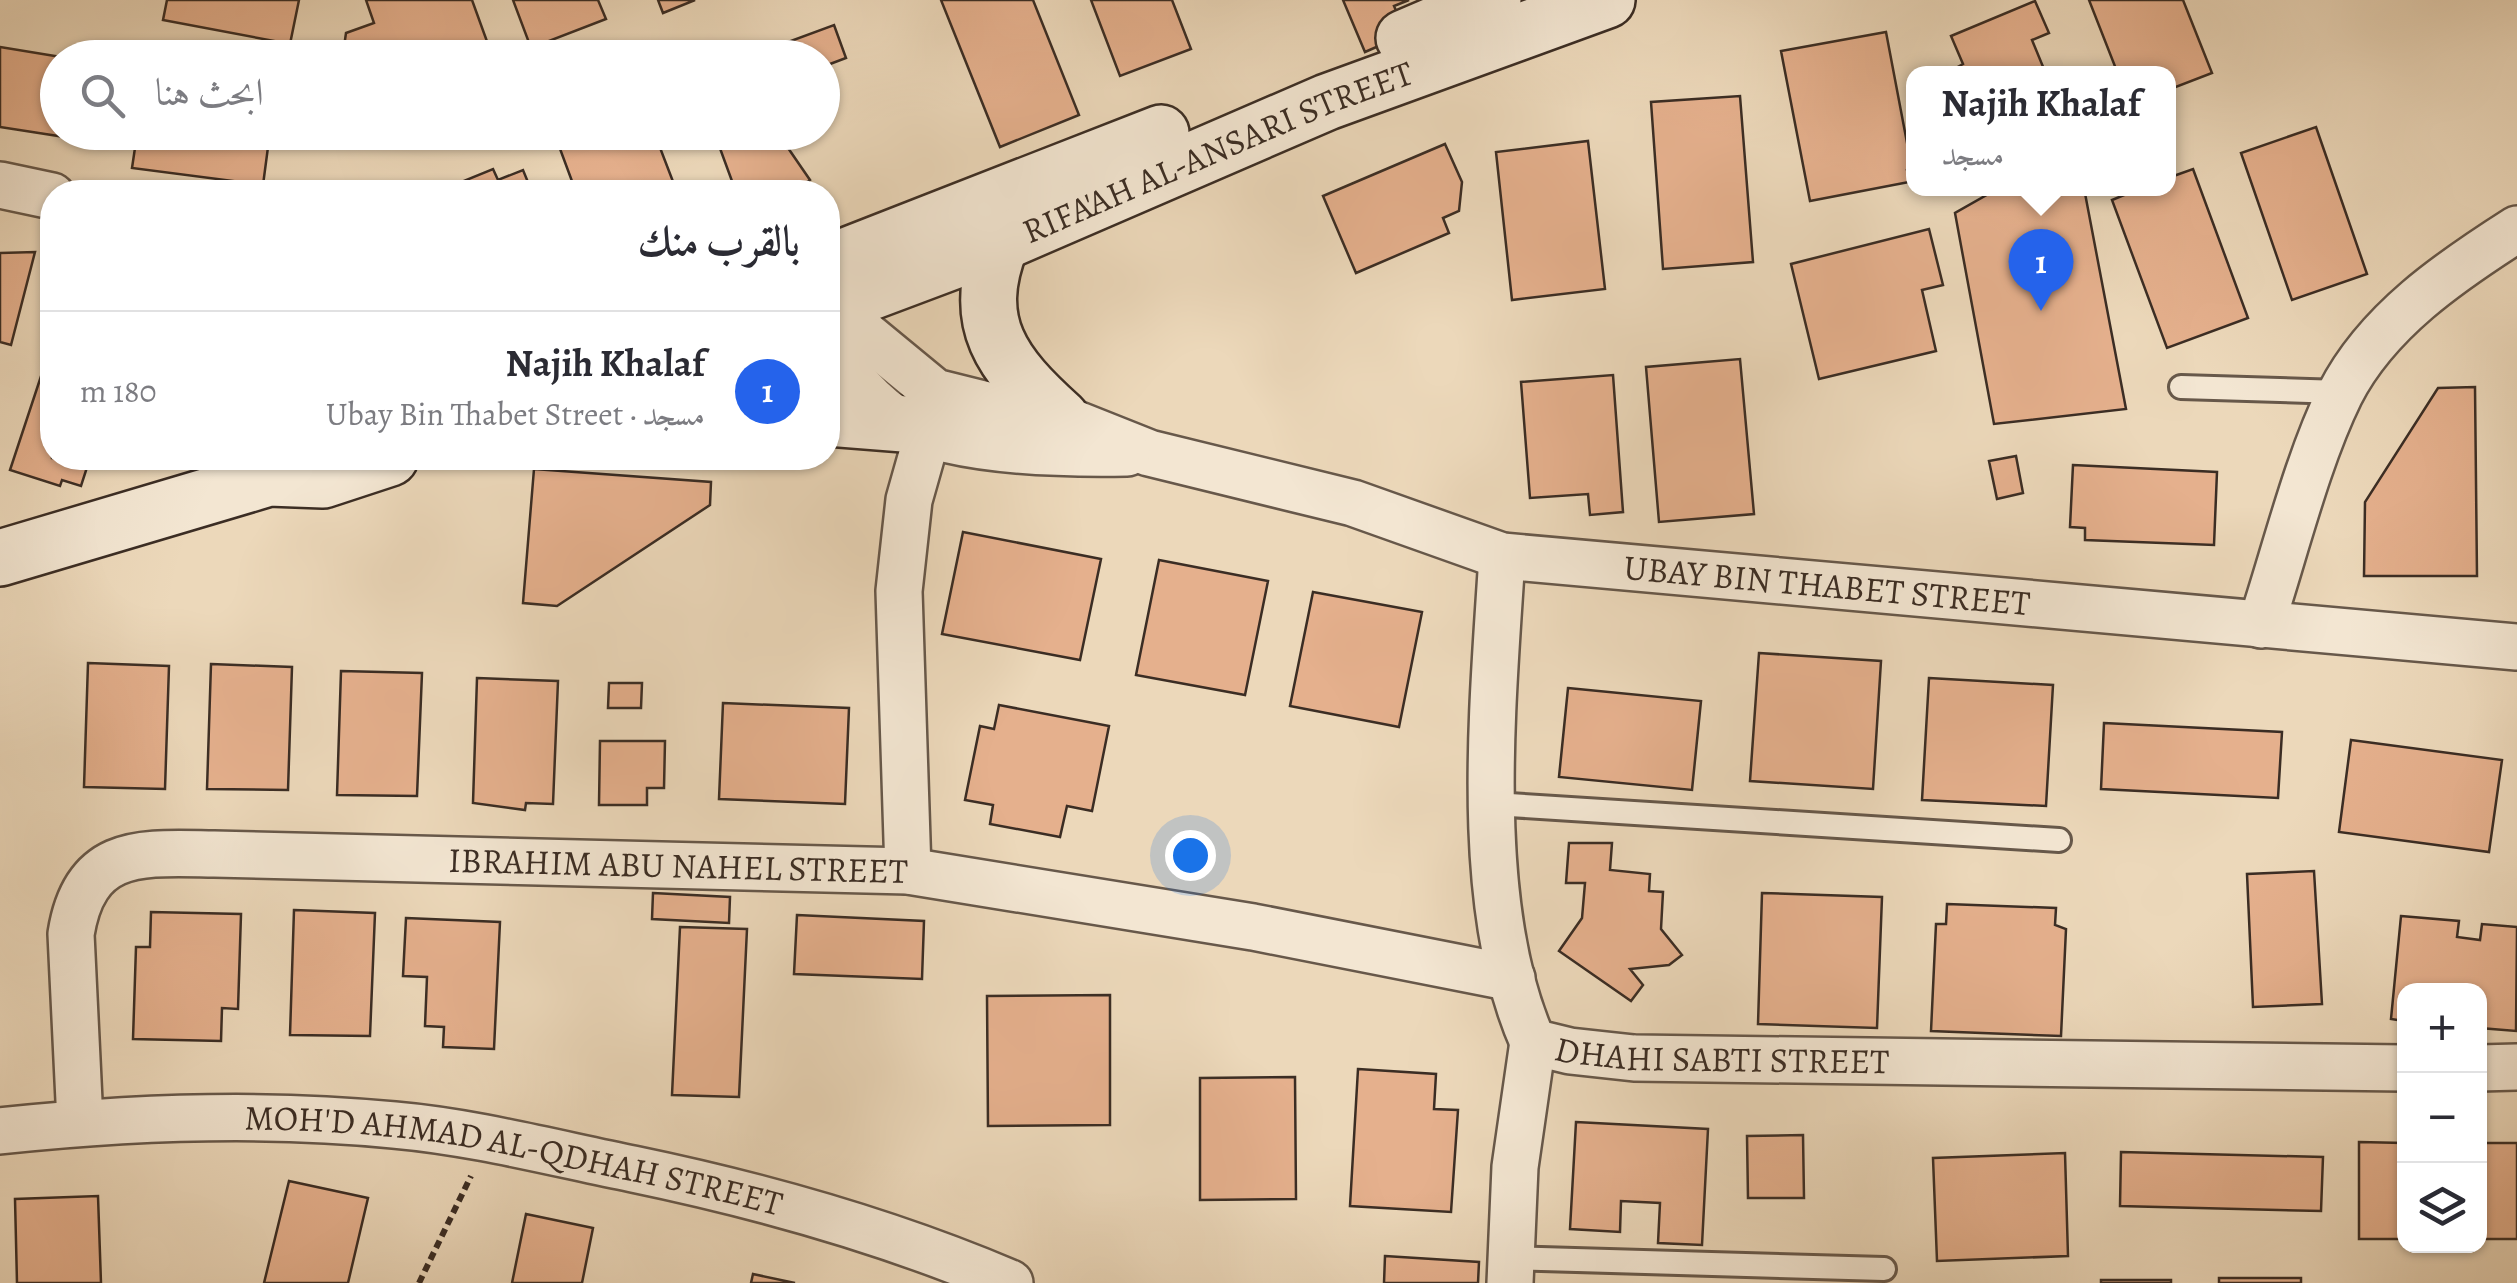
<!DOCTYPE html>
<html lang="ar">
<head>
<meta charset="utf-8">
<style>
	:root { --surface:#fff; --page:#f2f2f3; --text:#2b2b33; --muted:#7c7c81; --line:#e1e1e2; --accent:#2563eb }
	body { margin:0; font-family:Alegreya,Amiri,serif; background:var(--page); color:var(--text); direction:rtl }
	.controls { position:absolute; right:30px; bottom:30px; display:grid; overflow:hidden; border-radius:20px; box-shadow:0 2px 8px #0004 }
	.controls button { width:90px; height:90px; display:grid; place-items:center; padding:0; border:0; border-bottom:2px solid var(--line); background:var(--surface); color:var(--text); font:50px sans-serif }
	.you { position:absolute; left:1190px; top:855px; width:35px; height:35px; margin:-25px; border:8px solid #fff; border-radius:50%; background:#1a73e8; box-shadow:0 0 0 15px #1a73e833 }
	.badge { display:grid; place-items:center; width:65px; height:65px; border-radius:50%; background:var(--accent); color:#fff; font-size:32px; font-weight:700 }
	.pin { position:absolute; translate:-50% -82px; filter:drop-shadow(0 2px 5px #0008) }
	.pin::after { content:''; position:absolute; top:52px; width:35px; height:30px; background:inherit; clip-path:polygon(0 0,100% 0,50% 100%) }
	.popup { position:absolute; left:1906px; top:66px; width:270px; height:130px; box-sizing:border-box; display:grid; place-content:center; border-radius:20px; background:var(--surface); filter:drop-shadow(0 2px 8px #0005); font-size:32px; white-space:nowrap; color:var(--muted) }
	.popup b { font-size:38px; color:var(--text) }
	.popup::after { content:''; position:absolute; left:50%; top:100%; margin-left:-20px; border:20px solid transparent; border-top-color:var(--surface) }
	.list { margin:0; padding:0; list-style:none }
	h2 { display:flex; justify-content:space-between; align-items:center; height:130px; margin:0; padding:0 40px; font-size:42px }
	h2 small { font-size:32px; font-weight:400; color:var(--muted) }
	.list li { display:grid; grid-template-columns:65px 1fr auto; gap:30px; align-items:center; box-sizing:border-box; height:160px; padding:0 40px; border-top:2px solid var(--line) }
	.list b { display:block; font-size:38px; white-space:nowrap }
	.list p { margin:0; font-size:32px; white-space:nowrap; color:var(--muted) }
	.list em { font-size:32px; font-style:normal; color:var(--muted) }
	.icon { flex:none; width:55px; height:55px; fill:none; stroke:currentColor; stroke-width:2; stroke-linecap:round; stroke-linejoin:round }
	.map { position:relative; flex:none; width:2517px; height:1283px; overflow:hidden; direction:ltr }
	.search { position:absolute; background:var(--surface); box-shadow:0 2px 8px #0004; left:40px; top:40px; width:800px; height:110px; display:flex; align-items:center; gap:25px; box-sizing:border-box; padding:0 35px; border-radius:55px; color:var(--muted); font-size:38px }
	.panel { position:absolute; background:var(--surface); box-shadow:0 2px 8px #0004; left:40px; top:180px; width:800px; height:290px; border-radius:40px; direction:rtl }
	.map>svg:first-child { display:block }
	.building { fill:#e5b08d; stroke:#3b2d24; stroke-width:2.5 }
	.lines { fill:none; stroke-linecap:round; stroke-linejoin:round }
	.lane-casing { stroke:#67584a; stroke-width:28 }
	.street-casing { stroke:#67584a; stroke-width:50 }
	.secondary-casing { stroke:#3b2d24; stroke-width:60 }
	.path { stroke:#3b2d24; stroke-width:6; stroke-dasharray:8 5; stroke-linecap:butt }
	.lane { stroke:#f3e6d2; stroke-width:22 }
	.street { stroke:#f3e6d2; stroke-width:45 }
	.secondary { stroke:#f3e6d2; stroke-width:55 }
	.labels { text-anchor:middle; stroke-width:8; stroke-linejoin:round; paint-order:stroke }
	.street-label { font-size:35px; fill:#3b2d24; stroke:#f3e6d2 }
</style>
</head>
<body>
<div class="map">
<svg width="2517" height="1283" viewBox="0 0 2517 1283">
	<rect width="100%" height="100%" fill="#ecd8ba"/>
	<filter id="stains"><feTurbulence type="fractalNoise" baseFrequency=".002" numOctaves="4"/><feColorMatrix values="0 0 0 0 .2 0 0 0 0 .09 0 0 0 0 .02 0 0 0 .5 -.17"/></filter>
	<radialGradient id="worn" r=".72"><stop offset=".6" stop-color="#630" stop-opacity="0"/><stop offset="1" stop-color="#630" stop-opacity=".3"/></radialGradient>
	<g class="building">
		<polygon points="167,0 299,0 290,44 163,20"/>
		<polygon points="366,0 472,0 493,58 323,58 344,47 346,33 374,23"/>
		<polygon points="513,0 598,0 606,19 531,48"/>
		<polygon points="658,0 695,0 663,13"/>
		<polygon points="941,0 1033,0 1079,115 1000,147"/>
		<polygon points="1091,0 1172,0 1191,49 1120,76"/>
		<polygon points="1343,0 1409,0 1394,6 1406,34 1365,52"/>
		<polygon points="2089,0 2183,0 2212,73 2168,90 2168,74 2118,74"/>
		<polygon points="2035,1 2049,33 2032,40 2046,74 1945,74 1963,64 1951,36"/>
		<polygon points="834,25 846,58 830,64 822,115 822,58 745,58"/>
		<polygon points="1886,32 1912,169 1907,170 1909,182 1810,201 1781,51"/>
		<polygon points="0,47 67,58 58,58 58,132 85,132 84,140 0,127"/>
		<polygon points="1740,96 1753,262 1663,269 1651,102"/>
		<polygon points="2316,127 2367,274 2292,300 2241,153"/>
		<polygon points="121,132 270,132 263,185 132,168 135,148 119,147"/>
		<polygon points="571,132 654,132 677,192 576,192 556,138"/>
		<polygon points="714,132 820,132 786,145 810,180 792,192 736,192"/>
		<polygon points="1588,141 1605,289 1512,300 1496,152"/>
		<polygon points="1445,144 1462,182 1459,211 1443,218 1449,233 1356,273 1323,196"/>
		<polygon points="493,169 498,180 523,170 532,192 446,192 444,189"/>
		<polygon points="2193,169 2248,318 2167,348 2112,200 2141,188 2168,188 2168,178"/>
		<polygon points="1999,188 2084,188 2126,409 1994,424 1955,213"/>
		<polygon points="1929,229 1943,285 1922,290 1936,351 1819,379 1791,264"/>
		<polygon points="35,252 11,345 0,342 0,253"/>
		<polygon points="52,343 52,458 90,458 81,486 62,480 60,486 10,470"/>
		<polygon points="1740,359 1754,514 1659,522 1646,367"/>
		<polygon points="1613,375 1623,512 1590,515 1588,494 1530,498 1521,382"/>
		<polygon points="2475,387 2477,576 2364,576 2365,502 2438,388"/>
		<polygon points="2016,456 2023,493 1997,499 1989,461"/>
		<polygon points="2073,465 2217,472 2214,545 2085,540 2085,528 2070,527"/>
		<polygon points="534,469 711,482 710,505 557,606 523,603"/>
		<polygon points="963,532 1101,559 1080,660 942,634"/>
		<polygon points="1159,560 1268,581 1245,695 1136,675"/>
		<polygon points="1313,592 1422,612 1399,727 1290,706"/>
		<polygon points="1759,653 1881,661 1873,789 1750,781"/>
		<polygon points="88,663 169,666 165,789 84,787"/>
		<polygon points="211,664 292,667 288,790 207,789"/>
		<polygon points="341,671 422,673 417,796 337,795"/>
		<polygon points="477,678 558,681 553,804 526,803 525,810 473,803"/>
		<polygon points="1929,678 2053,685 2046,806 1922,800"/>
		<polygon points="609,683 642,683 641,708 608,708"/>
		<polygon points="1568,688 1701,701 1692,790 1559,777"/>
		<polygon points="723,703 849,708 845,804 719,799"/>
		<polygon points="999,705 1109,726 1092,811 1067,806 1060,837 990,824 993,805 965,800 980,726 994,729"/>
		<polygon points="2104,723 2282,732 2278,798 2101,789"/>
		<polygon points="2351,740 2502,760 2489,852 2339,832"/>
		<polygon points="600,741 665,741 664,788 647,788 647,805 599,805"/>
		<polygon points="1569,843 1612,843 1610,870 1650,874 1649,891 1663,892 1661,929 1682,955 1669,965 1630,969 1643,985 1631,1001 1559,951 1582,918 1585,883 1566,883"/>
		<polygon points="2314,871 2322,1004 2253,1007 2247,874"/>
		<polygon points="653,893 730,897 729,923 652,919"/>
		<polygon points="1762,893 1882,897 1877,1028 1758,1024"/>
		<polygon points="1947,904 2056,908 2055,925 2066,929 2061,1036 1931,1031 1936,924 1946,924"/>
		<polygon points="294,910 375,913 370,1036 290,1035"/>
		<polygon points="151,912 241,914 238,1009 222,1008 221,1041 133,1039 136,947 150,947"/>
		<polygon points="797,915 924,921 922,979 794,974"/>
		<polygon points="2401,916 2459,921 2457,937 2480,940 2482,924 2517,927 2516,1031 2480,1028 2480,991 2404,991 2404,1021 2391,1019"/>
		<polygon points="406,918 500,922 494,1049 443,1047 444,1027 425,1026 427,977 403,976"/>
		<polygon points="680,927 747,929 739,1097 672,1095"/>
		<polygon points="1110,995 1110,1125 988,1126 987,996"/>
		<polygon points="1358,1069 1436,1074 1434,1109 1458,1110 1451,1212 1350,1206"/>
		<polygon points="1295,1077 1296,1199 1200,1200 1200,1078"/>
		<polygon points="1576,1122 1708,1129 1702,1245 1658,1243 1660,1203 1621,1201 1620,1232 1570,1229"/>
		<polygon points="1803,1135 1804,1198 1748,1198 1747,1136"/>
		<polygon points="2359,1142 2404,1143 2404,1239 2359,1239"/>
		<rect x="2480" y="1143" width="37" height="96"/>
		<polygon points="2121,1152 2323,1157 2321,1211 2120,1206"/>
		<polygon points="2065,1153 2068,1256 1937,1261 1933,1158"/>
		<polygon points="289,1181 368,1198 348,1283 264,1283"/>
		<polygon points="98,1196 101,1283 17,1283 15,1199"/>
		<polygon points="526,1214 593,1228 582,1283 512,1283"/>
		<polygon points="1385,1256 1479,1262 1478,1283 1384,1283"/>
		<polygon points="753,1274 795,1283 751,1283"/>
		<rect x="2219" y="1278" width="82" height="5"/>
		<rect x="2101" y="1280" width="70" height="3"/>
	</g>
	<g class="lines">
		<g class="lane-casing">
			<g id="lane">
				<polyline points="2181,387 2341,392"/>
				<polyline points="1493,804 2059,840"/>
				<polyline points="1510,1258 1884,1269"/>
			</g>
		</g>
		<g class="street-casing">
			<g id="street">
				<polyline points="0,185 52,196"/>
				<path id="s1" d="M830,275L861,331L935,392L1019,413L1061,418L1149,453L1353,503L1502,556L2517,647"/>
				<path d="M828,346C848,375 872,406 904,424C956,453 1068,454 1127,453"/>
				<path id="s2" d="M1502,556C1493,703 1472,906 1533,1042L1570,1051L1634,1058L2404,1068"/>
				<path d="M2261,625C2285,552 2307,461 2340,394C2377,321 2451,271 2517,229"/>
				<polyline points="908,871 899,591 909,500 928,433"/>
				<polyline points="2480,1068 2517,1067"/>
				<path id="s3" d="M80,1122L71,934C85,846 141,853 214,854L908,871L1253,927L1512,978"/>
				<path id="s4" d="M0,1131C130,1117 263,1112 394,1125C474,1132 554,1153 633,1169C763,1196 888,1231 1010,1283"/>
				<polyline points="1510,1283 1515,1167 1533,1042"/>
			</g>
		</g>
		<g class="secondary-casing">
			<g id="secondary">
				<polyline points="1404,38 1493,0"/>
				<path d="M1001,243C969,323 1002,365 1061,418"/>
				<polyline points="828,263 1161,133"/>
				<path id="s5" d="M828,308L1001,243L1327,102L1607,0"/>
				<polyline points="828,418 904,424"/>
				<polyline points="0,558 269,478 323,480 390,458"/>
			</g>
		</g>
		<polyline class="path" points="419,1283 471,1176"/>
		<use href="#lane" class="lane"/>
		<use href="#street" class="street"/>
		<use href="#secondary" class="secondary"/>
	</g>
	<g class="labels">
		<g class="street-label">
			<text dy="12" stroke="none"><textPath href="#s5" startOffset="420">RIFA'AH AL-ANSARI STREET</textPath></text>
			<text dy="12" stroke="none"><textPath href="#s1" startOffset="1078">UBAY BIN THABET STREET</textPath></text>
			<text dy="12" stroke="none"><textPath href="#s3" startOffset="840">IBRAHIM ABU NAHEL STREET</textPath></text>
			<text dy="12" stroke="none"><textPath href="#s2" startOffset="682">DHAHI SABTI STREET</textPath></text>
			<text dy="12" stroke="none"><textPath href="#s4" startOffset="518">MOH'D AHMAD AL-QDHAH STREET</textPath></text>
		</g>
	</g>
	<rect width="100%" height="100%" filter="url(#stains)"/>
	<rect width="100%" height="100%" fill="url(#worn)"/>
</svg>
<div class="controls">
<button>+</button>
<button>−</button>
<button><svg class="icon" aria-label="layers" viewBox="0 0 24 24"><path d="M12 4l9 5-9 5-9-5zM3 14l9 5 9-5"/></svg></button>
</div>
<div class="you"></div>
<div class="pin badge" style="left:2041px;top:311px">1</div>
<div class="popup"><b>Najih Khalaf</b>مسجد</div>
<div class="search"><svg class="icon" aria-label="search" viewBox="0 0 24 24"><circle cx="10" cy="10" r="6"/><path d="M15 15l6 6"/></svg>ابحث هنا</div>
<section class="panel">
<h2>بالقرب منك<small></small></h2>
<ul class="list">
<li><span class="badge">1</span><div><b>Najih Khalaf</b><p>مسجد · Ubay Bin Thabet Street</p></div><em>180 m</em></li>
</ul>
</section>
</div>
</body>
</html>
